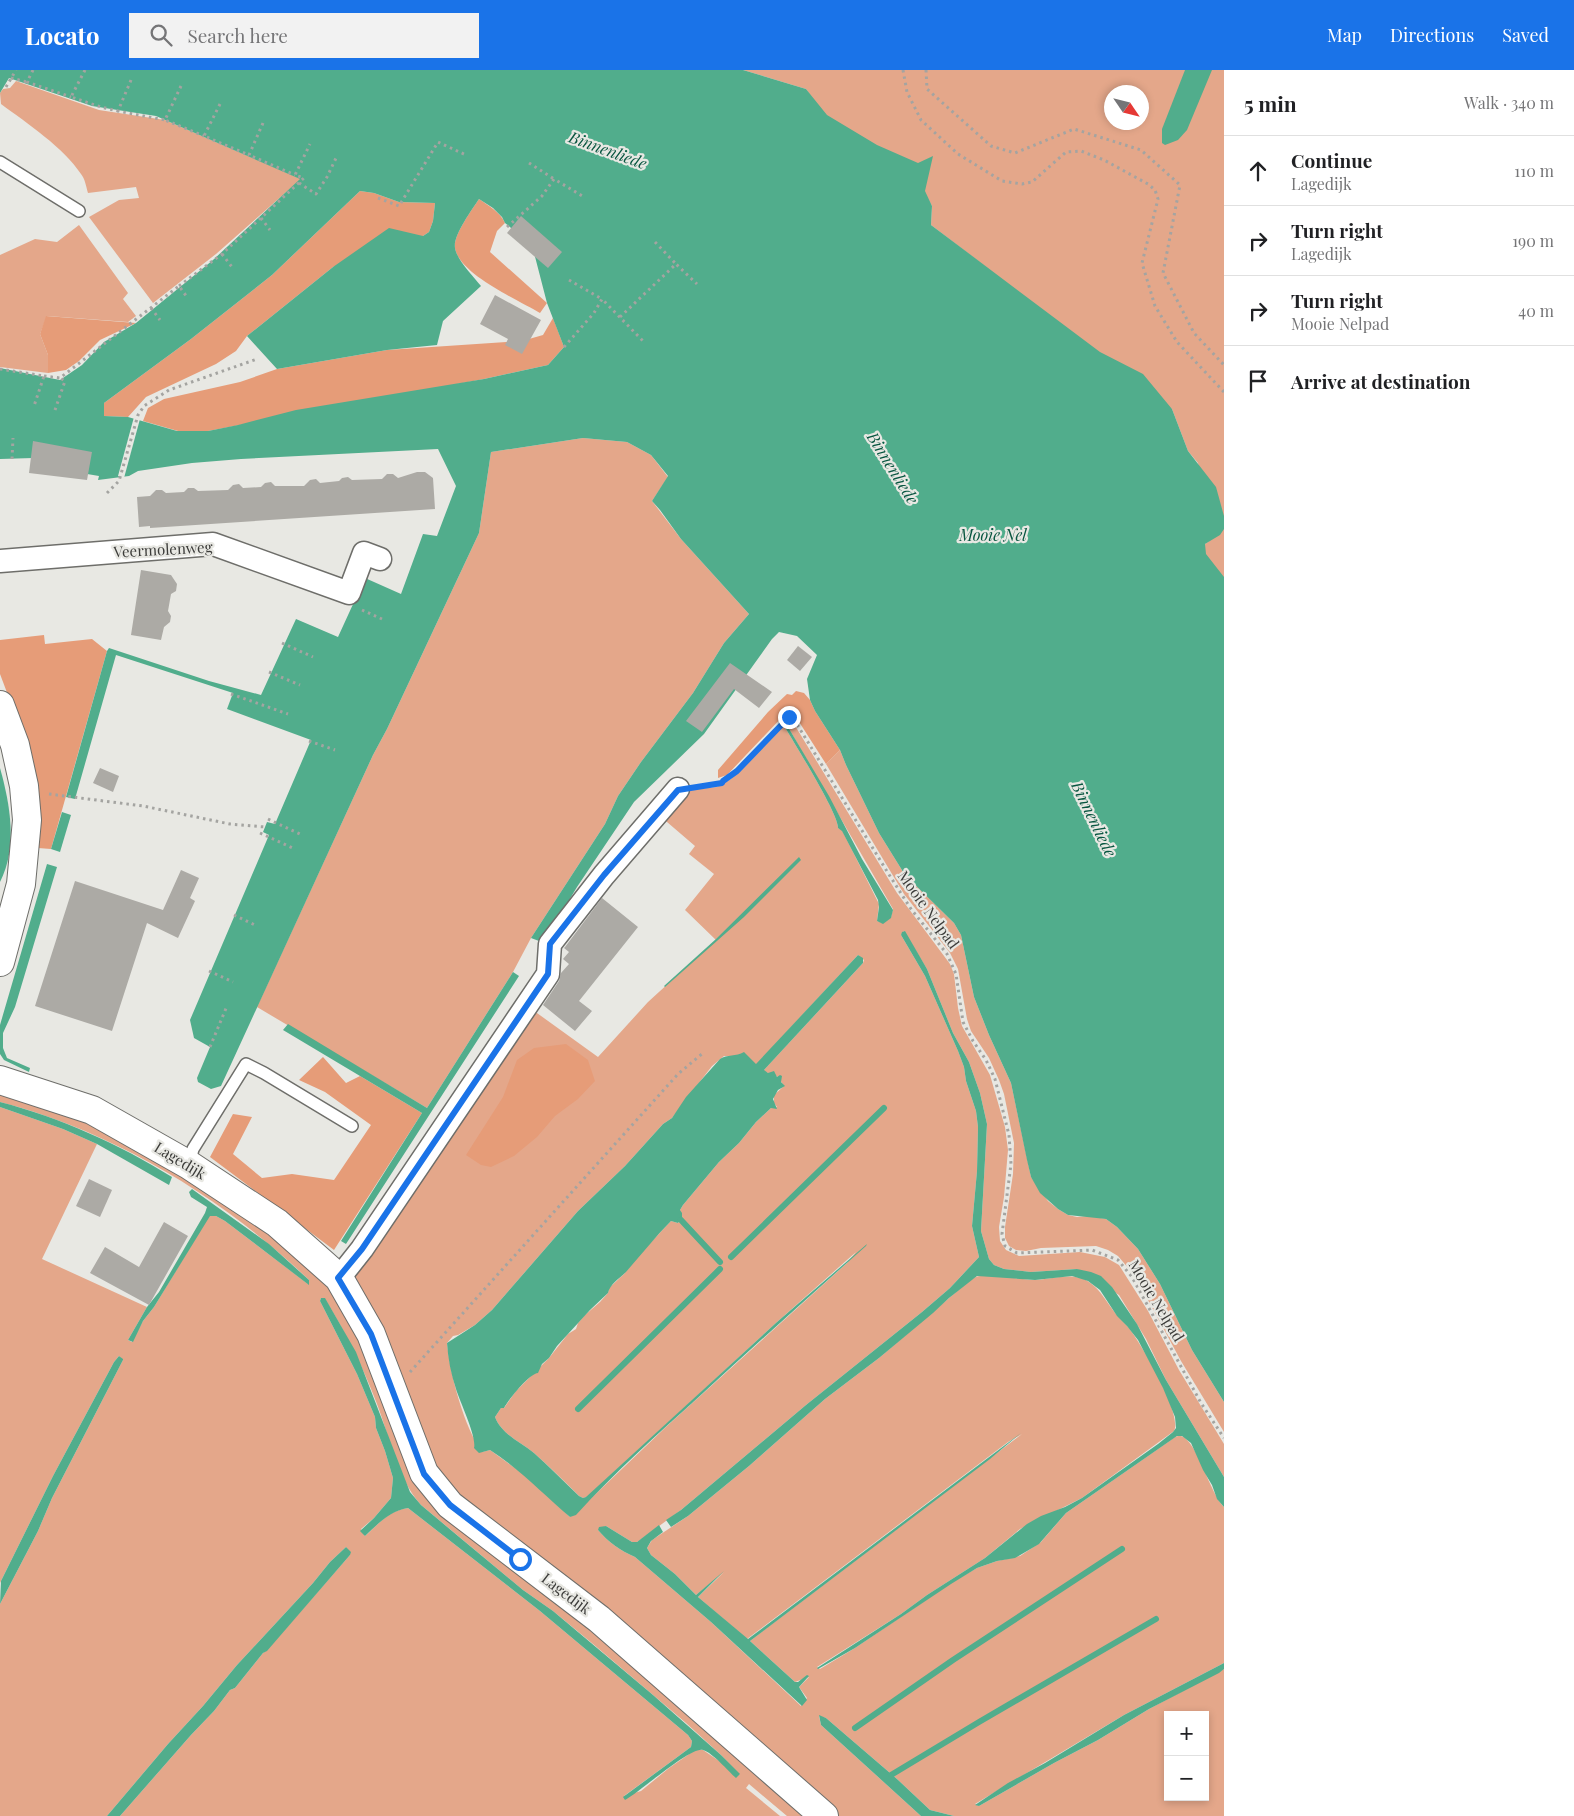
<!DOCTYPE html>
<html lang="en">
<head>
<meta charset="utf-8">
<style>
	:root { --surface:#fff; --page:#f2f2f2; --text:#202124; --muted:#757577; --line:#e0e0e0; --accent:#1a73e8 }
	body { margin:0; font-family:"Playfair Display",serif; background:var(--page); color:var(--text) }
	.controls { position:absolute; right:15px; bottom:15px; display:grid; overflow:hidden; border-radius:0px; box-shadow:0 2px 8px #0003 }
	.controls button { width:45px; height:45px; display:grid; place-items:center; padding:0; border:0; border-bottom:1px solid var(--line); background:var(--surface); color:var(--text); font:25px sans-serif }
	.compass { position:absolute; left:1104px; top:15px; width:45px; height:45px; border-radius:50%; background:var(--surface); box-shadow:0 2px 8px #0003; rotate:125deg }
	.stop { position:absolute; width:15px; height:15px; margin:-11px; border:4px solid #1a73e8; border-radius:50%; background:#fff }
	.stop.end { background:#1a73e8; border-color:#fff; box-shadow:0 1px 5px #0008 }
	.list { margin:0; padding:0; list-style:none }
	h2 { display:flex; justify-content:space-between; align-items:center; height:65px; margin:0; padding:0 20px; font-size:21px }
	h2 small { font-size:16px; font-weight:400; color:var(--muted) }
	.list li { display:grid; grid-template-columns:32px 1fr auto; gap:15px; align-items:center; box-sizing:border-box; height:70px; padding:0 20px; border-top:1px solid var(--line) }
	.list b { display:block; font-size:19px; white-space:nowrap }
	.list p { margin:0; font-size:16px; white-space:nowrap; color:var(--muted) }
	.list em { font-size:16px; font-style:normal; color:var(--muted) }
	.icon { flex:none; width:28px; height:28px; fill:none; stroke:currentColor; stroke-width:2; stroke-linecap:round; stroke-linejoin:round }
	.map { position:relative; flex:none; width:1224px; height:1746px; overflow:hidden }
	header { display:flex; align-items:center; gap:30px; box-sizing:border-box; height:70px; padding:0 25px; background:var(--accent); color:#fff }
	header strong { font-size:24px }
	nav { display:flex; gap:28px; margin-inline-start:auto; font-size:18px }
	.search { width:350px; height:45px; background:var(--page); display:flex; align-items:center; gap:12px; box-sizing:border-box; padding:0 18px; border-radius:0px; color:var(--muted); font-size:19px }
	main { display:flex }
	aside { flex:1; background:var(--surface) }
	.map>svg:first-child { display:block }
	.green { fill:#e4a78a; fill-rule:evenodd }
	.forest { fill:#e69c78 }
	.water { fill:#51ad8c; fill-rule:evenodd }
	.pier { fill:#e8e8e3 }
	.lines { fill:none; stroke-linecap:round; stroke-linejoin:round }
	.stream { stroke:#51ad8c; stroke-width:6 }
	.building { fill:#acaaa5 }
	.lane-casing { stroke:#6e6e6a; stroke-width:14 }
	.street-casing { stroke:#6e6e6a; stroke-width:25 }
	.secondary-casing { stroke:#6e6e6a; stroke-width:30 }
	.path { stroke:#a4a4a1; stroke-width:3; stroke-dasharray:2.5 4; stroke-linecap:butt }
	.lane { stroke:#fff; stroke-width:11 }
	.street { stroke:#fff; stroke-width:22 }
	.secondary { stroke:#fff; stroke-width:28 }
	.route { stroke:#1a73e8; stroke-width:6 }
	.labels { text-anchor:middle; stroke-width:4.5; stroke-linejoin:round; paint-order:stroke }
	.street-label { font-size:15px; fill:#3c3c3a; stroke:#e8e8e3 }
	.water-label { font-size:16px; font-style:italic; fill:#085640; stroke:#e8e8e3 }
</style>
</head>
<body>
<header>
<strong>Locato</strong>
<div class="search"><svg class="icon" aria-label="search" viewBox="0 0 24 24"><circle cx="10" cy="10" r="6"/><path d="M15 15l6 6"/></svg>Search here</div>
<nav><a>Map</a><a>Directions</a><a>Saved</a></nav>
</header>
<main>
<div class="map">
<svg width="1224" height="1746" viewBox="0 0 1224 1746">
	<rect width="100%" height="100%" fill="#e8e8e3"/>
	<g class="green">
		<path d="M743,0H1224V513L1200,478L1213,468L1198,393L1188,381L1172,339L1119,306L982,194L931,155L932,136L924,121L932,87L918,94L837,64L806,19ZM1112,22H1142V52H1112Z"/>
		<path d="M16,11L99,40L165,50L301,109L216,184L153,233L89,147L119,130L139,128L136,117L88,123C86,116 85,109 81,104C64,78 27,53 1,34L0,23L3,19L10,18Z"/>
		<polygon points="79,155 128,223 123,229 136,246 128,252 47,246 40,264 48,285 48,303 0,297 0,185 35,169 57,172"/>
		<polygon points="583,368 627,372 651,385 668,407 652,431 681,469 749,544 724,573 693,623 641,692 618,726 605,754 531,868 513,902 427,1038 257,937 373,685 387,659 479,463 491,382"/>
		<path d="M788,651H791L794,654L897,823L950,894L954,904L958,938L962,956L990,1005L1005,1057L1008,1080L1004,1127L999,1157L1000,1171L1006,1180L1019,1186L1080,1182L1105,1187L1119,1195L1148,1241L1179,1300L1224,1374V1407L1166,1310L1146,1269L1119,1225L1077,1199L1031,1202L1004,1199L994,1195L989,1189L981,1161L987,1054L980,1023L969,992L953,963L927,899L904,861L901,865L925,906L958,981L964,997L966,1011L976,1041L978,1057L977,1101L972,1156L979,1187L950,1218L922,1242L806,1335L681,1440L640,1470L637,1472H632L606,1456L598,1460C608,1472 621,1481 635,1487L711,1552L801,1636L807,1628L799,1617L809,1607L795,1612L750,1571L1022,1364L1008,1372L747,1569L698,1527L724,1502L696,1525L675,1504L651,1485L647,1478L652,1470L688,1446L749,1396L825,1329L879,1288L969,1211C973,1209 976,1206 980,1206C992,1204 1018,1209 1033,1210C1051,1210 1073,1201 1089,1212C1101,1220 1107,1233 1116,1244C1120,1249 1125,1253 1129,1258C1141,1274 1183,1344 1174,1361L1082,1428L1020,1459L985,1488L927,1525L901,1544L817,1597L820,1599L855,1578L951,1513L977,1498L997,1491L1020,1486L1041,1472L1066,1443L1171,1370C1174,1368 1177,1365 1181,1366C1197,1370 1210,1424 1224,1437V1593L1124,1645L975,1734L979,1736L1054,1693L1098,1670L1149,1639L1224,1599V1746H954L930,1740L897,1709L826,1648L819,1646L821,1655L921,1746H837L463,1430L434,1396L351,1202L530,938L598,987L648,932L716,870L685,840L714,804L689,784L695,776L660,746L687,720L717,717L731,709ZM788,657L893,839L891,847L883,853L877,851L879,834L842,760L838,758C839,745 796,676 786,659ZM858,885L864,890L863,893L763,1001L778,1007L784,1016L774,1025V1033L777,1037L771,1038L756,1052L739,1073L719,1092L683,1135L680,1140L682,1148L678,1153L671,1151L639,1185L624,1204L609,1218L608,1223L600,1232L585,1245L578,1253L576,1259L568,1264L549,1288L516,1321L504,1338H501L495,1347C502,1365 521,1372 534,1383C550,1397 565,1412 579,1426L583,1428L587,1427L777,1252L856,1182L847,1193L667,1356L582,1437L570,1447L526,1406L490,1380L482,1382C464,1357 450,1304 447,1273L453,1266L458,1265L475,1255L492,1240L578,1141L625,1096L663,1054L672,1048L712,996L724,986H736L742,984L746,985L756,995ZM1168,1645H1205V1727H1168Z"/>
		<polygon points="840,680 846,695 879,763 905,805 954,853 961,865 974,927 989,965 1011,1013 1031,1107 1048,1131 1058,1139 1068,1145 1077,1147 1089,1146 1106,1149 1117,1157 1138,1179 1160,1214 1192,1280 1224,1332 1224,1362 1181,1291 1135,1206 1118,1186 1108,1180 1096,1176 1041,1178 1026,1181 1016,1180 1009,1176 1005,1168 1005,1157 1013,1104 1014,1073 1004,1024 999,1010 989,988 971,961 967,949 958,899 950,883 904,824 826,694"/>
		<path d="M0,1020L29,1028L141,1075L302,1185L351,1244L409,1390L554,1526L809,1746H787L749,1714L746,1718L780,1746H120L191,1665L214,1641L230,1620L235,1618L263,1583L267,1580L350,1485L346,1477L330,1492L313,1513L237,1595L203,1636L168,1674L107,1746H0V1534L38,1461L52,1428L123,1290L119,1286L114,1292L53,1406L0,1513V1037L63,1059L97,1074L42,1189L147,1237L128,1270L132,1272L143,1251L154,1237L209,1146H216L225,1151L308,1214L309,1210C223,1128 115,1062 0,1032ZM321,1228L325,1229C346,1263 363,1297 377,1334C390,1368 397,1408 421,1435L523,1520L553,1541L593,1574L686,1653L721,1685L740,1705L703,1680H695L669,1698L641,1721L624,1726L691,1677L692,1671L688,1665L540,1541L408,1438C388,1441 380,1453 365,1466L361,1459L374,1448L391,1428L393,1408L385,1381L376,1358L375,1347L370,1335L357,1304L320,1231Z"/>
	</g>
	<g class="forest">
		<polygon points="360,121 374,123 399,132 435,133 433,151 429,162 423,166 333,197 247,266 236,281 216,294 146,327 128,347 104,346 104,333 191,269 272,205"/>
		<path d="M479,129C489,136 500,142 505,153L497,161L490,182L547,233L540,243C518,230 459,204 455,178C453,165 472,140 479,129Z"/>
		<polygon points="46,246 136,253 100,270 79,291 66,300 48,303 48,285 40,264"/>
		<polygon points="553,248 564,277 548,295 484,309 208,361 178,361 143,351 148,338 164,329 240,312 277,299 387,280 522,271 543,265"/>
		<polygon points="44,565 45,574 92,569 107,581 51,779 38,778 26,673 0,604 0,570"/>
		<polygon points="796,621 804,623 810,630 815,641 840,680 826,694 794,644 786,643 727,705 718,708 718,700 768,642 787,624 792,625"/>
		<polygon points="566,974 588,990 595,1011 578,1029 555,1046 537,1067 514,1086 491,1097 481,1095 466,1085 503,1027 517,990 534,978"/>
		<polygon points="323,987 346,1013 360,1006 422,1043 334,1180 210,1087 233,1044 252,1047 233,1084 262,1108 292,1104 334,1110 371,1055 325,1022 299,1010"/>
	</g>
	<g class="water">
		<path d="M0,0H743L806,19L827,45L877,75L918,93L933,86L925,121L932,136L931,155L1100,282L1143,304L1172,339L1188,381L1216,417L1224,446V459L1220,465L1205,474L1206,484L1224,507V1332L1192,1280L1160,1214L1138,1179L1117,1157L1106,1149L1068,1145L1058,1139L1040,1123L1031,1107L1027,1090L1011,1013L989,965L974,927L961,865L954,853L905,805L879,763L846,695L840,680L815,641L810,630L807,609L817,585L797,566L779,562L772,569L704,664L634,732L577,817L559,847L539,871L531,868L605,754L618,726L641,692L693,623L724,573L749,544L681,469L660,440L652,431L668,406L651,385L627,372L583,368L491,382L479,463L387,659L373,685L221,1016L211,1019L198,1012L197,1008L210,977L194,968L190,950L269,765L263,762L267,752L275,754L311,670L227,639L233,623L116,585L75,729L66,727L107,581L109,578L209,611L261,625L296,549L338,567L365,508L401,524L423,464L437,466L456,416L438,379L241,389L192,393L138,401L129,406L98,410L99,406L34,395L33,388L0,389V298L60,310L82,295L104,272L136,253L213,190L300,109L156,46L92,36L9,8L0,23ZM360,121L374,123L399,132L435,133L433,151L429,162L423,166L389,158L333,197L247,266L277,299L387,280L437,275L443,251L481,216C473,206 457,190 455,178C453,165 472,140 479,129L493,138L502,147L505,153L532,175L547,233L564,277L548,295L484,309L296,340L238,355L208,361H177L128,347L104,346V333L191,269L272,205Z"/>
		<polygon points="1185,0 1212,0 1187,60 1178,70 1165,75 1162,73 1162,59"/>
		<path d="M788,657L829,726L862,789L893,840L891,848L883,854L877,851L879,837L878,830L842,761L838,758C839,745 796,676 786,659Z"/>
		<path d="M0,698C10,734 18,777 0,812Z"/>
		<polygon points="62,742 71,745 60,782 51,779"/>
		<polygon points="799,787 801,790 744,847 665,917 664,916 716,869"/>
		<polygon points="47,794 57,797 15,937 3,963 3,978 7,988 30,998 29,1002 4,990 0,984 0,955"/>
		<polygon points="905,861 927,899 953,963 969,992 980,1023 987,1054 981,1161 989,1189 994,1195 1004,1199 1031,1202 1077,1199 1091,1202 1101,1206 1112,1217 1137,1254 1166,1310 1224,1407 1224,1437 1217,1429 1212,1415 1203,1400 1191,1373 1182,1366 1177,1366 1066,1443 1039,1474 1015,1488 997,1491 977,1498 951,1514 855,1578 818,1599 817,1598 901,1544 927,1525 985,1488 1027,1454 1041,1446 1065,1437 1082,1428 1158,1374 1173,1362 1176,1358 1175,1347 1163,1318 1138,1270 1127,1256 1117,1246 1100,1220 1088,1211 1072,1206 1035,1210 977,1206 949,1228 933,1243 879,1288 825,1329 749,1396 688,1446 671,1457 666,1450 681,1440 806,1335 922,1242 950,1218 979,1187 972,1156 977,1101 978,1057 976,1041 966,1011 964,997 958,981 925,906 901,865 902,862"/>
		<path d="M858,885L863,888V893L764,1000L768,1003L774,1001L777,1007L780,1005L782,1006L781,1012L785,1016L778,1020L773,1029L777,1039L771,1038L756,1052L739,1073L719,1092L683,1135L680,1140L682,1143V1148L678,1153L671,1151C655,1167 641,1185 626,1202C619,1209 610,1214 608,1223L590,1240L557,1276L549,1288L542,1294L538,1303C529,1304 509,1329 504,1338H501L495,1347C502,1365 521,1372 534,1383C550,1397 564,1412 579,1426L583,1428L586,1427L777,1252L867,1174L866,1176C811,1225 756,1274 702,1324C659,1363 615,1402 576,1445L570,1447C543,1424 520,1399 490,1380L479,1383L474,1378C477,1367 460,1332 456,1319C451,1304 448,1289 447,1273L475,1255L492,1240L578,1141L625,1096L663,1054L672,1048L686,1027L720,989C727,984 736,987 744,982L756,994Z"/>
		<polygon points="513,902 519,906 346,1174 341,1171 422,1043 283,960 288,954 427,1038"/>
		<path d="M0,1032C61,1048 119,1074 172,1107L169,1115L97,1074L63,1059L0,1037Z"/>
		<polygon points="192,1119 269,1174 309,1210 309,1215 225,1151 216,1146 210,1146 154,1237 143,1251 133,1272 128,1270 147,1237 159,1222 205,1143 207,1137 191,1127 189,1122"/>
		<path d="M321,1228H325L356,1282L410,1422L421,1435L458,1466L523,1520L553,1541L653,1625L721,1685L740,1704L736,1708C728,1701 713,1683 703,1680C691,1676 640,1722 625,1730L623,1727L691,1677L692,1671L688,1665L540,1541L408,1438C390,1441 379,1453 365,1466L360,1461L374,1448L391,1428L393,1408L385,1381L376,1358L375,1347L370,1335L357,1304L320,1231Z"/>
		<polygon points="119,1286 123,1289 123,1290 52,1428 38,1461 0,1534 1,1511 53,1406 114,1292"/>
		<path d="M1021,1363L990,1389L750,1571L795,1612H798L807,1605L809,1606L799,1617L807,1630L802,1636L711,1552L635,1487C621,1481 608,1472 598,1460L599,1457L606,1456L632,1472H637L659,1455L663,1462L651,1471L647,1478L651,1485L675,1504L696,1525L724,1501L698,1527L748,1569Z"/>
		<polygon points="346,1477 351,1482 350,1485 267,1581 263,1583 235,1618 230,1620 214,1641 191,1665 120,1746 107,1746 168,1674 203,1636 237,1595 313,1513 330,1492"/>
		<polygon points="1224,1593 1224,1599 1219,1603 1149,1639 1098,1670 1054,1693 979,1736 975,1735 1008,1713 1045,1693 1124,1645"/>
		<polygon points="819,1645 826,1648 897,1709 930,1740 954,1746 921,1746 821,1655"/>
	</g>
	<polygon class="pier" points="134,347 140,349 124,408 118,406"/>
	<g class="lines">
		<g class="stream">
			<polyline points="681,1150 720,1192"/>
			<polyline points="731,1187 884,1038"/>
			<polyline points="578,1339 720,1199"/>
			<polyline points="855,1658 953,1590 1122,1479"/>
			<polyline points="891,1705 979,1652 1156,1549"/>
		</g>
	</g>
	<g class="building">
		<polygon points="521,146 562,182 548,198 507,163"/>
		<polygon points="495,225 541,250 522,284 505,275 508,269 480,254"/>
		<polygon points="33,371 92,382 87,410 29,403"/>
		<polygon points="417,402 425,402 433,408 435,439 150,458 150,456 139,457 137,427 150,426 156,420 162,420 166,423 184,422 188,418 194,418 198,421 228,420 233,415 239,414 243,418 261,417 265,413 271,412 275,416 304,416 310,410 316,409 320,413 339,411 342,408 348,407 352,410 382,409 387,404 393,404 398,408"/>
		<polygon points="141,500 171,505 177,514 176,521 171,524 168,541 171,546 170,552 164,557 161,570 131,565"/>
		<polygon points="798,576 812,587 800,601 787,590"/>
		<polygon points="730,593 772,622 759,638 734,619 702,662 686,651"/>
		<polygon points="100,698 119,706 113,722 93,713"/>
		<polygon points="181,800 199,808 190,828 195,831 178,868 147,853 112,961 35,936 75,811 163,840"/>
		<polygon points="602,828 638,857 579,931 592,941 575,961 543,935 559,911 561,903 569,894 563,889 569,882 564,878 565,877"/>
		<polygon points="89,1109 112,1120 100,1147 76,1136"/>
		<polygon points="164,1152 188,1166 149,1235 90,1203 105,1177 139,1197"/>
	</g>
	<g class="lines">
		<g class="lane-casing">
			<g id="lane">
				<polyline points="0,92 79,141"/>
				<polyline points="189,1095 193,1079 246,994 264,1003 352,1056"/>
			</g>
		</g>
		<g class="street-casing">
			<g id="street">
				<polyline points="0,491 213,474 349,523 364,483 380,489"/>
				<polyline points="339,1208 362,1179 548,904 550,874 604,805 678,719"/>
			</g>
		</g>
		<g class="secondary-casing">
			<g id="secondary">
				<polyline points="0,635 15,675 24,716 27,750 21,814 0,892"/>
				<polyline points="0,1010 92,1040 189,1095 277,1153 339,1208 371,1264 424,1403 450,1435 599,1549 824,1746"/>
			</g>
		</g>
		<g class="path">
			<polyline points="33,0 27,12 71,27"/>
			<polyline points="85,0 71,27 101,37 118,41"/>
			<polyline points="903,0 907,22 921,50 958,84 1002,111 1022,114 1032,112 1066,82 1081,81 1104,90 1148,114 1155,120 1158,129 1142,193 1155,236 1177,272 1224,322"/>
			<polyline points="926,0 927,19 991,76 1015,83 1074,59 1141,80 1180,115 1163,203 1194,263 1224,295"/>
			<polyline points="11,8 27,12"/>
			<polyline points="131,10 118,41 165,50"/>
			<polyline points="181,16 165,50 204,66"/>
			<polyline points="6,17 16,0"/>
			<polyline points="220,34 204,66 249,85"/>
			<polyline points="263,53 249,85 295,105"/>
			<polyline points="529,93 554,109"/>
			<polyline points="299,113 316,124 327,107 337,86"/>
			<polyline points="378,128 399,136 438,72 466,85"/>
			<polyline points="261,148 270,160"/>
			<polyline points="507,157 542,126 554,109 584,127"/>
			<polyline points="655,172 676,194"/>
			<polyline points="222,184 232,197"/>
			<polyline points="569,210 602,229"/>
			<polyline points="179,216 222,184 304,108 295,105 310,74"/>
			<polyline points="151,238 160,250"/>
			<polyline points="620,247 676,194 697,214"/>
			<polyline points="564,277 594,243 602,229 644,272"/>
			<polyline points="0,299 44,306 34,336"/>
			<polyline points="44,306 60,308 179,216 187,227"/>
			<polyline points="55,340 65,311 60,308"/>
			<polyline points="12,389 13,368"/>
			<polyline points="107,423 119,411 138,345 144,336 169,320 257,289"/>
			<polyline points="362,540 382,549"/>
			<polyline points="282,573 313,587"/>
			<polyline points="269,602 300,615"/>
			<polyline points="231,624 288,644"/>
			<polyline points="309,671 335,680"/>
			<polyline points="699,716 722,713 723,711 737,701 789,647 792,647 795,651 888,803 911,839 947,884 956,904 963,952 973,971 986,990 995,1009 1009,1065 1011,1094 1002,1164 1005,1176 1017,1183 1092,1180 1118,1190 1132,1207 1201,1333 1224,1368"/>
			<polyline points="49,724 143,736 230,754 265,757"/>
			<polyline points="268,749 302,765"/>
			<polyline points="260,763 295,779"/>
			<polyline points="234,845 257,856"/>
			<polyline points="209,901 233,912"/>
			<polyline points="210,977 227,936"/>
			<polyline points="410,1302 678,1004 703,983"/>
		</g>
		<use href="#lane" class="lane"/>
		<use href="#street" class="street"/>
		<use href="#secondary" class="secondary"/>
	</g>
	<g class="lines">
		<polyline class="route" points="520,1489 450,1435 424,1404 371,1264 338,1208 362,1179 548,904 550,874 604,805 678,720 722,713 723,711 737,701 789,647"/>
	</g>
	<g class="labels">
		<g class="street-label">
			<text transform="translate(163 480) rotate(-3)" y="5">Veermolenweg</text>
			<text transform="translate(928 840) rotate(54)" y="5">Mooie Nelpad</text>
			<text transform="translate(180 1091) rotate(31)" y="5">Lagedijk</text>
			<text transform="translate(1156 1231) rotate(59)" y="5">Mooie Nelpad</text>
			<text transform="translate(566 1524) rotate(37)" y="5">Lagedijk</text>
		</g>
		<g class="water-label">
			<text transform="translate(608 80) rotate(20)" y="6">Binnenliede</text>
			<text transform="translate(893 398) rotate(58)" y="6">Binnenliede</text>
			<text x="993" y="471">Mooie Nel</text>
			<text transform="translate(1094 749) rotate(64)" y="6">Binnenliede</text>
		</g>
	</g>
</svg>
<div class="controls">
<button>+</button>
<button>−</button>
</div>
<svg class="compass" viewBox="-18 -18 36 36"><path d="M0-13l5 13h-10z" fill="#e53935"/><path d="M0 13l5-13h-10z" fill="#757577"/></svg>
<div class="stop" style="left:520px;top:1489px"></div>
<div class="stop end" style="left:789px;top:647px"></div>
</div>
<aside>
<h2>5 min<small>Walk · 340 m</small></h2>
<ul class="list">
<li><svg class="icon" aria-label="ahead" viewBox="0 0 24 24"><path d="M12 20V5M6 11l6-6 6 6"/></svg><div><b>Continue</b><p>Lagedijk</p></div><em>110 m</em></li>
<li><svg class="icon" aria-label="right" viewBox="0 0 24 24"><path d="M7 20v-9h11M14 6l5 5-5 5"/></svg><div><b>Turn right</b><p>Lagedijk</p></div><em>190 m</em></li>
<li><svg class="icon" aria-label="right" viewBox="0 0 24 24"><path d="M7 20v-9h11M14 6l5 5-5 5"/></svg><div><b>Turn right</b><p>Mooie Nelpad</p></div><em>40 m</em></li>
<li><svg class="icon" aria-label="arrive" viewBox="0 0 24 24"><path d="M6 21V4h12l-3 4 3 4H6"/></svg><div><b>Arrive at destination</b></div></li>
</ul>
</aside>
</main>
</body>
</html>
